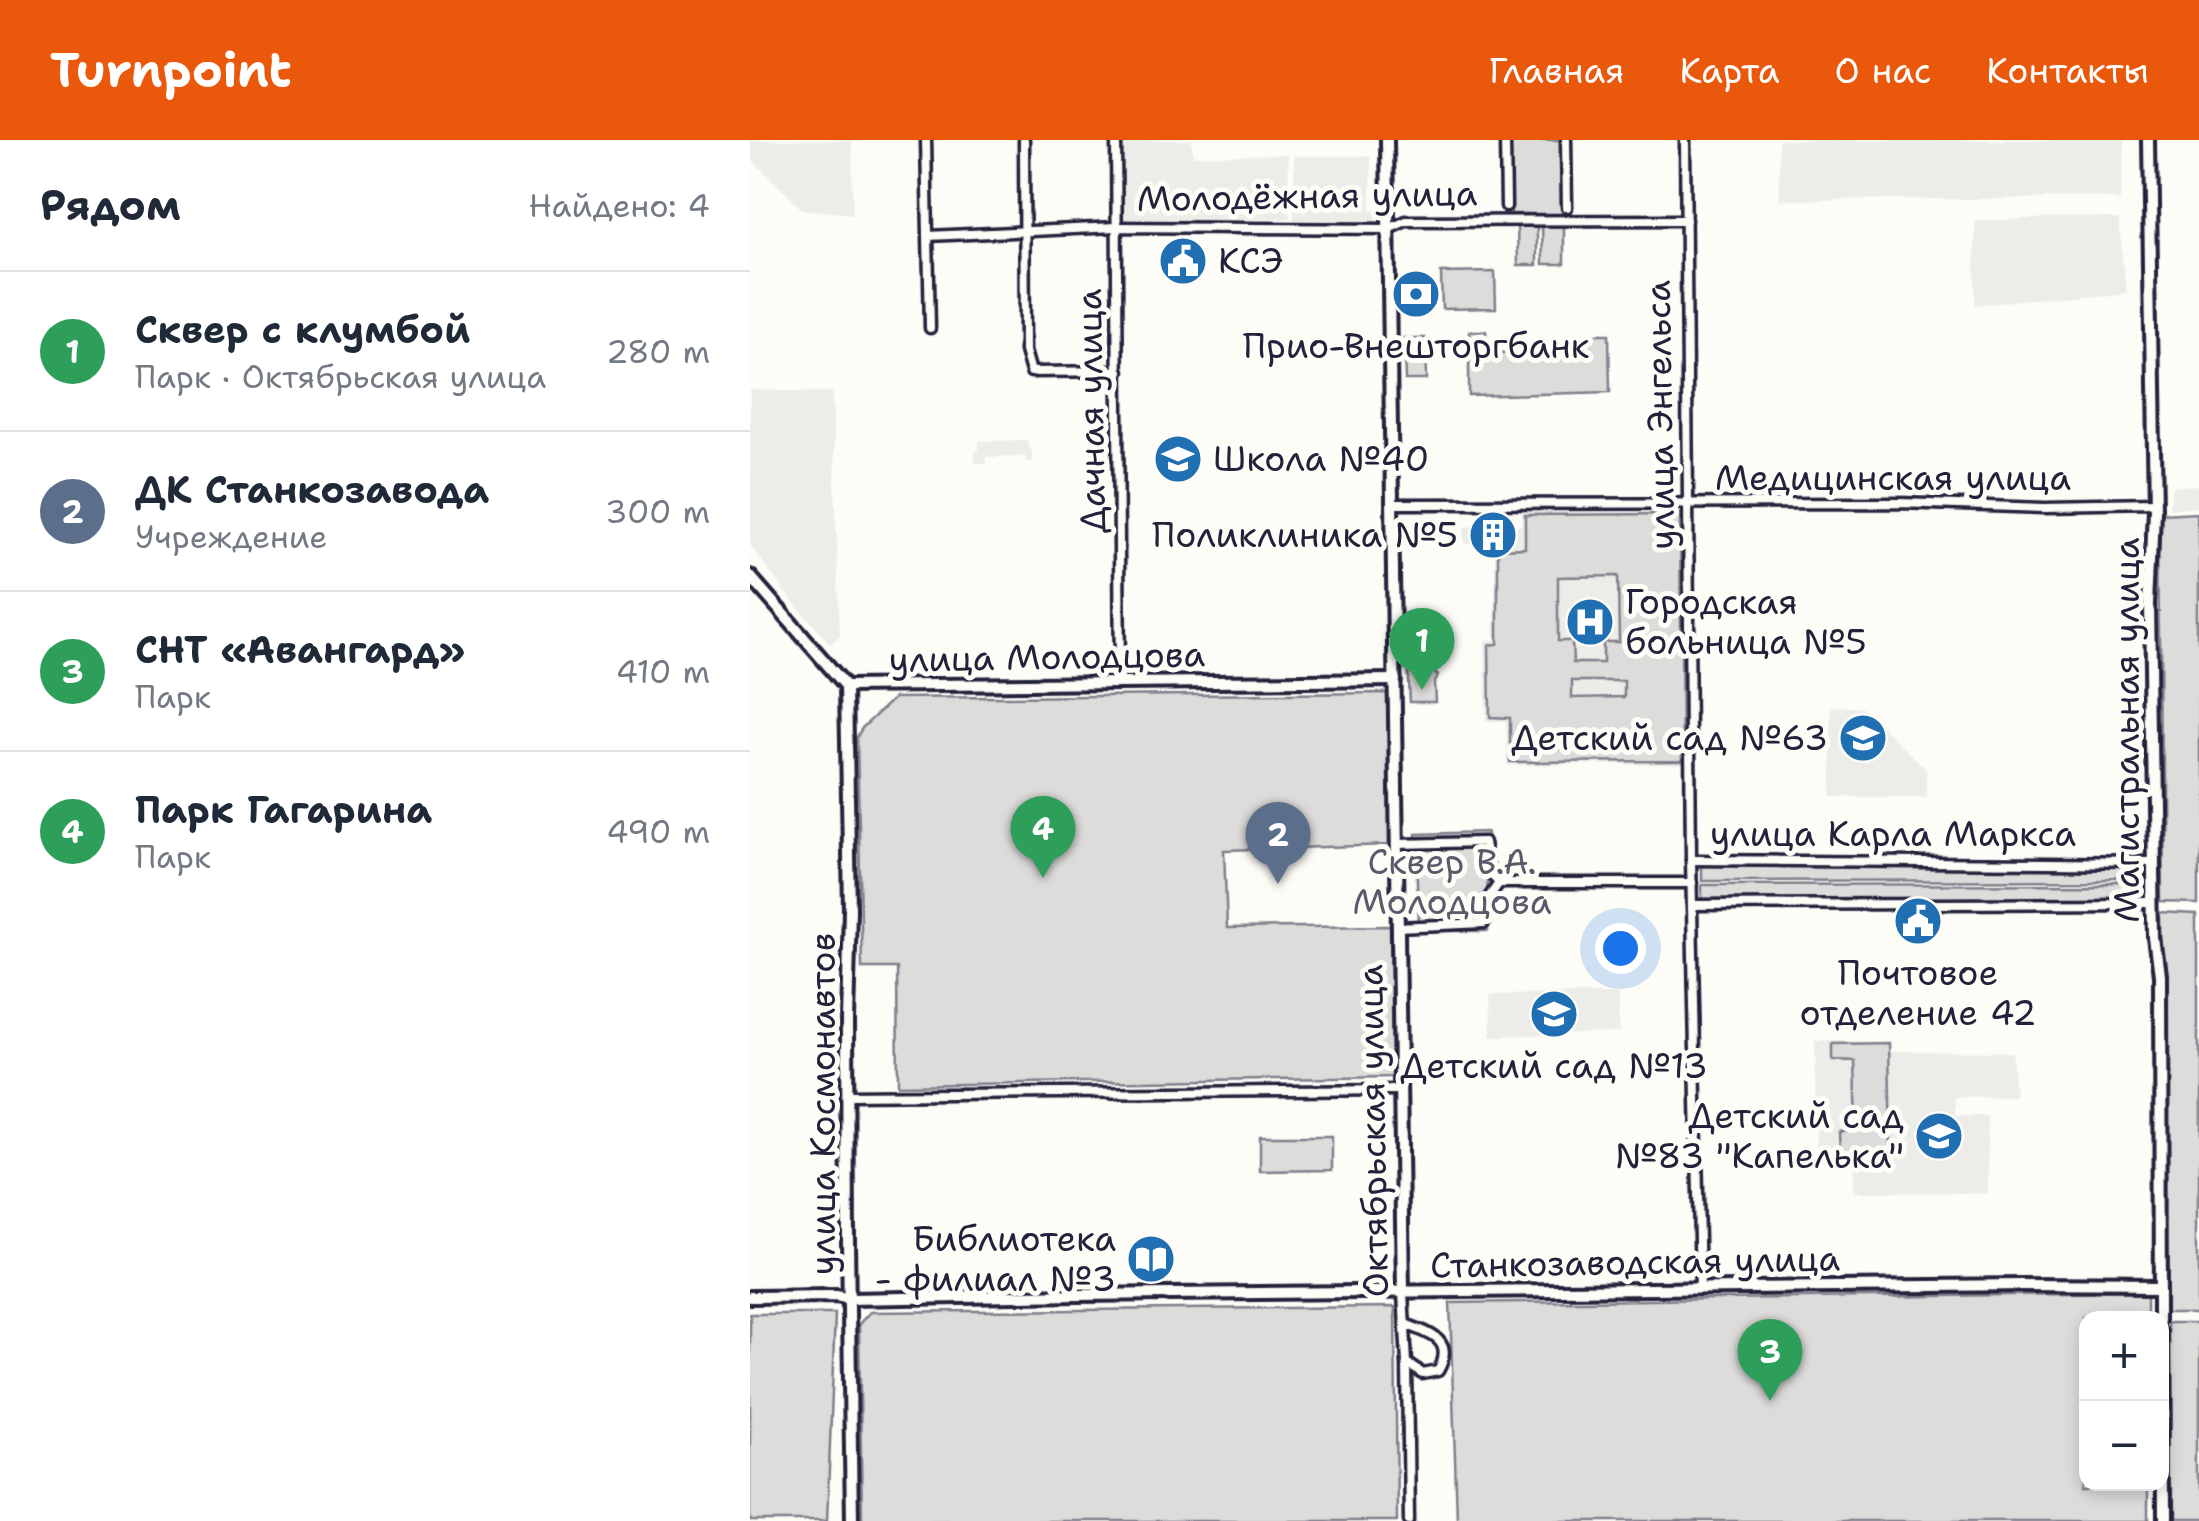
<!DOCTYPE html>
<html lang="ru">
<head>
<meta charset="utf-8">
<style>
	:root { --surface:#fff; --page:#f6f6f7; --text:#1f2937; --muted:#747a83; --line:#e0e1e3; --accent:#ea580c }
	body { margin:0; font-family:"Shantell Sans",sans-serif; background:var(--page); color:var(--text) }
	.controls { position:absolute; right:30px; bottom:30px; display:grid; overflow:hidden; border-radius:20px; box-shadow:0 5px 15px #0003 }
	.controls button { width:90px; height:90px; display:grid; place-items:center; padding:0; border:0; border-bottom:2px solid var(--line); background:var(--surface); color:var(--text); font:50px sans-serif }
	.you { position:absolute; left:870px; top:808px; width:35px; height:35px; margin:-25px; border:8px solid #fff; border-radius:50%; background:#1a73e8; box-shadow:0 0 0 15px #1a73e833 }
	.badge { display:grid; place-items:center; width:65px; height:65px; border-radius:50%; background:var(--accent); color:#fff; font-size:32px; font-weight:700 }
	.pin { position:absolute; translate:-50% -82px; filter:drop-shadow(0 2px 5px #0008) }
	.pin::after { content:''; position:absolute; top:52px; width:35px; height:30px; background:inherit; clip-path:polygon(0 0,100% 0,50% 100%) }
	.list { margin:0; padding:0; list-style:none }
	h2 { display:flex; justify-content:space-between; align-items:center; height:130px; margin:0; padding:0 40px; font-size:42px }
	h2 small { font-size:32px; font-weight:400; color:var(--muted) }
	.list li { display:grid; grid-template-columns:65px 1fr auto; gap:30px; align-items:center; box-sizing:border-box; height:160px; padding:0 40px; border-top:2px solid var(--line) }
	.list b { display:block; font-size:38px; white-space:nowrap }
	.list p { margin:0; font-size:32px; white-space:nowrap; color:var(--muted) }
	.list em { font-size:32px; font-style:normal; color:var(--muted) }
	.map { position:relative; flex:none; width:1449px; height:1381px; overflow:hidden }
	header { display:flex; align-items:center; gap:60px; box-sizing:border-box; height:140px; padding:0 50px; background:var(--accent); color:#fff }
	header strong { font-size:48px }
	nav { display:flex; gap:55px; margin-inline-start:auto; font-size:35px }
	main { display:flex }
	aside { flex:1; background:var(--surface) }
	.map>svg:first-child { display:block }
	.built { fill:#ecece9 }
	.green { fill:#dddcdb; stroke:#807f8b; stroke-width:2.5; fill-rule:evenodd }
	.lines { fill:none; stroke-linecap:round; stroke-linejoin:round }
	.street-casing { stroke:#22223b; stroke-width:15 }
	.secondary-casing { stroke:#22223b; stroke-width:18 }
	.street { stroke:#fdfcf7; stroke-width:8 }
	.secondary { stroke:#fdfcf7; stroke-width:10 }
	.labels { text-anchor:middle; stroke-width:10; stroke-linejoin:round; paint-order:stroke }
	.street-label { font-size:35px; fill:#22223b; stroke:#fdfcf7 }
	.poi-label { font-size:35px; fill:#22223b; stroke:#fdfcf7; text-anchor:end }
	.park-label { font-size:35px; fill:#5a5a6b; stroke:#fdfcf7 }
</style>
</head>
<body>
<header>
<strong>Turnpoint</strong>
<nav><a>Главная</a><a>Карта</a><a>О нас</a><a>Контакты</a></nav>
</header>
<main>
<aside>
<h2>Рядом<small>Найдено: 4</small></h2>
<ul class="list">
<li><span class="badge" style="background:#2e9e5b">1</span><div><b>Сквер с клумбой</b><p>Парк · Октябрьская улица</p></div><em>280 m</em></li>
<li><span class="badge" style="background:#5c6f8a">2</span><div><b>ДК Станкозавода</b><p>Учреждение</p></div><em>300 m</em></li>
<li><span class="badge" style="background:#2e9e5b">3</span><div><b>СНТ «Авангард»</b><p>Парк</p></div><em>410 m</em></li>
<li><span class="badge" style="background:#2e9e5b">4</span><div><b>Парк Гагарина</b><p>Парк</p></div><em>490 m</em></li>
</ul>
</aside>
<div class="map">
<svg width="1449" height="1381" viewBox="0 0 1449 1381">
	<rect width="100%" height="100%" fill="#fdfcf7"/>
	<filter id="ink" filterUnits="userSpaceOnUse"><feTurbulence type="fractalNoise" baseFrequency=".01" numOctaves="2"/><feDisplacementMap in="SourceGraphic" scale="20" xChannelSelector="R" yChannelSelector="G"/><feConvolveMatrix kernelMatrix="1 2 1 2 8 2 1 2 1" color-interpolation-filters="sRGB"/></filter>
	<g filter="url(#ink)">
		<g class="built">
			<polygon points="0,0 102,0 103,74 52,69 0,18"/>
			<polygon points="370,0 441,0 443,16 538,14 540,78 373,82"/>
			<polygon points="1028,0 1371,0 1370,58 1030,60"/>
			<polygon points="544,16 621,16 621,70 627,71 627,86 544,86"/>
			<polygon points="1370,78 1376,149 1225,165 1225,80"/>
			<polygon points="0,250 82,252 90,495 80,504 35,452 0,405"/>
			<polygon points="278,300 278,308 282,309 282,322 276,322 275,316 236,317 236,323 225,323 225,312 229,311 229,301"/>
			<polygon points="1449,345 1449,366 1418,369 1420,347"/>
			<polygon points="772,370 933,371 936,624 757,625 756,581 736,581 735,501 745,500 745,405 714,404 714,387 771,386"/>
			<polygon points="1084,566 1112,568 1176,629 1176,657 1082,657 1081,568"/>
			<polygon points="868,854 869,893 741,896 740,855"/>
			<polygon points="1065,901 1139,902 1139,911 1262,912 1265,956 1205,957 1205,976 1237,976 1238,1053 1103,1052 1105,1016 1066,1017 1065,923 1067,922 1067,917 1065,917"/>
		</g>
		<g class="green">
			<polygon points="760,0 811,0 812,74 761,74"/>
			<polygon points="792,85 814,85 814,124 793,124"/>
			<polygon points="767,86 787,86 787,125 768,125"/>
			<polygon points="745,132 746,168 692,169 691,133"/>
			<polygon points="736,191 738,213 813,212 814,203 841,202 842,194 859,194 860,252 719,256 719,191"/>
			<polygon points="654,198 675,198 676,240 655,240"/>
			<polygon points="1449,372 1449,763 1413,762 1410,374"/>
			<path d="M930,374L932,621L760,622V578L740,577L739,505L748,504V409L775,408V375ZM868,436L869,502H853V523H823L822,501H808V437ZM822,541H874V557L822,558ZM873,592V609H806L807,593Z"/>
			<polygon points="683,519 684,532 688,536 684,542 685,562 660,562 658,520"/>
			<polygon points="638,553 640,705 474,710 477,788 640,786 642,937 148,945 147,828 112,828 107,597 112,588 144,558"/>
			<polygon points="737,692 738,791 668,791 666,694"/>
			<polygon points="1404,724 1404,740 952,741 952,725"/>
			<polygon points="1404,744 1404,762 952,763 952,745"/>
			<polygon points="1413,773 1449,775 1449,1169 1419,1169"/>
			<polygon points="1139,903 1141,1014 1090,1015 1089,992 1107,991 1105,921 1083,920 1083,904"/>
			<polygon points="510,996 582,996 582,1030 510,1031"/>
			<polygon points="1398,1153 1398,1178 1336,1178 1336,1344 1398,1344 1398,1381 707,1381 700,1163"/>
			<polygon points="645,1167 647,1381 112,1381 109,1184 120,1172"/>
			<polygon points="0,1174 85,1174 77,1381 0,1381"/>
			<polygon points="1420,1181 1449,1181 1449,1381 1421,1381"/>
		</g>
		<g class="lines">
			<g class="street-casing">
				<g id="street">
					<polyline points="176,0 180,188"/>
					<polyline points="274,0 275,211 281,232 369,231"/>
					<polyline points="366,0 370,542"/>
					<polyline points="755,0 756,66"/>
					<polyline points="816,0 817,67"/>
					<polyline points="935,0 941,720 950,1149"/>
					<polyline points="178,96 366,87 639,89 656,81 936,80"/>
					<polyline points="642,364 1149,363 1295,368 1403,366"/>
					<polyline points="646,704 734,702 739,732 749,743 739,757 734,783 647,787"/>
					<polyline points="941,720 1404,724"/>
					<polyline points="749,743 942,743"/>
					<polyline points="942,765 1405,763"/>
					<polyline points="97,955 649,950"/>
					<polyline points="653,1153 657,1223 659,1381"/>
					<path d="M655,1184C679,1193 706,1200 688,1231L673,1234L657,1223"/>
				</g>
			</g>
			<g class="secondary-casing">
				<g id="secondary">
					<polyline points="637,0 653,1153"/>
					<polyline points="1398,0 1404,372 1400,464 1405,798 1410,836 1411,1178"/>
					<polyline points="0,436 96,546 645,540"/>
					<polyline points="96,546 100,770 97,880 98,1102 102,1381"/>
					<polyline points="0,1157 86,1156 100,1159 328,1155 1274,1145 1411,1146"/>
					<polyline points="1412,1191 1413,1381"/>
				</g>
			</g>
			<use href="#street" class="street"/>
			<use href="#secondary" class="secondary"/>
		</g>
	</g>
	<defs>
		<g id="civic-disc" transform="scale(2.5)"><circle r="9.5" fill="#1f6fb2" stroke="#fdfcf7"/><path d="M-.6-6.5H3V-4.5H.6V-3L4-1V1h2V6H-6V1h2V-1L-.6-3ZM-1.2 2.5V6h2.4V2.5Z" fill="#fff"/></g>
		<g id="bank-disc" transform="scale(2.5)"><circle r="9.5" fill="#1f6fb2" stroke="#fdfcf7"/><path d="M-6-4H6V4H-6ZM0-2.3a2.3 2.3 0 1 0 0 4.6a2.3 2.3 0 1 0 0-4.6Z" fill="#fff"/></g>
		<g id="school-disc" transform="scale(2.5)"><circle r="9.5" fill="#1f6fb2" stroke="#fdfcf7"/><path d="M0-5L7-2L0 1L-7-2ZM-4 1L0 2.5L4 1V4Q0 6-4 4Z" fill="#fff"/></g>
		<g id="building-disc" transform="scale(2.5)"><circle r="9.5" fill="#1f6fb2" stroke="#fdfcf7"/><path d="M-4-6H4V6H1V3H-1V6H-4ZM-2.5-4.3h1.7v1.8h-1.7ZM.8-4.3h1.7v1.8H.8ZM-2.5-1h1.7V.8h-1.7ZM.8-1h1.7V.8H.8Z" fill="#fff"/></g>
		<g id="hospital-disc" transform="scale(2.5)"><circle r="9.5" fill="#1f6fb2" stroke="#fdfcf7"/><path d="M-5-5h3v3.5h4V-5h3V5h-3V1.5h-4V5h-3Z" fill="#fff"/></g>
		<g id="library-disc" transform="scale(2.5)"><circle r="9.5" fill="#1f6fb2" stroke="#fdfcf7"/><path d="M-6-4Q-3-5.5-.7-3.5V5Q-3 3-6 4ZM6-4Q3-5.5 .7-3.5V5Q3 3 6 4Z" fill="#fff"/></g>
	</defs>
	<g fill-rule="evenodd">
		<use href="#civic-disc" x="433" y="121"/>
		<use href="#bank-disc" x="666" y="154"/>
		<use href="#school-disc" x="428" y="319"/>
		<use href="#building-disc" x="743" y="395"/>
		<use href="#hospital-disc" x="840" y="482"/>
		<use href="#school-disc" x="1113" y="598"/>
		<use href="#civic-disc" x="1168" y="781"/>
		<use href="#school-disc" x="804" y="874"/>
		<use href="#school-disc" x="1189" y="996"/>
		<use href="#library-disc" x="401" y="1119"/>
	</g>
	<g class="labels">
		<g class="street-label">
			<text transform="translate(557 56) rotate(-1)" y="12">Молодёжная улица</text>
			<text transform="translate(341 271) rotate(-91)" y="12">Дачная улица</text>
			<text transform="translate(910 275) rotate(-91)" y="12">улица Энгельса</text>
			<text x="1143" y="350">Медицинская улица</text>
			<text transform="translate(297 517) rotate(-1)" y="12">улица Молодцова</text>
			<text transform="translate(1377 590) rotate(-90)" y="12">Магистральная улица</text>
			<text x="1143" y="706">улица Карла Маркса</text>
			<text transform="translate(73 964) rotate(-90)" y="12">улица Космонавтов</text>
			<text transform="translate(623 991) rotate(-91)" y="12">Октябрьская улица</text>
			<text transform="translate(885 1122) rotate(-1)" y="12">Станкозаводская улица</text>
		</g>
		<g class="poi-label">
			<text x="468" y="133" text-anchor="start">КСЭ</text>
			<text x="666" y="218" text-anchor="middle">Прио-Внешторгбанк</text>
			<text x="463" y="331" text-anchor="start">Школа №40</text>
			<text x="708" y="407">Поликлиника №5</text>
			<text x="875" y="474" text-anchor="start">Городская<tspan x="875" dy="40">больница №5</tspan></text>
			<text x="1078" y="610">Детский сад №63</text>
			<text x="1168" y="845" text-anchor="middle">Почтовое<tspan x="1168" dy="40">отделение 42</tspan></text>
			<text x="804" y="938" text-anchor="middle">Детский сад №13</text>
			<text x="1154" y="988">Детский сад<tspan x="1154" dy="40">№83 "Капелька"</tspan></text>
			<text x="366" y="1111">Библиотека<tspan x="366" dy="40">- филиал №3</tspan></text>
		</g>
		<g class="park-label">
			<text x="702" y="734">Сквер В.А.<tspan x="702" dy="40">Молодцова</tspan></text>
		</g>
	</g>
</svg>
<div class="controls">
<button>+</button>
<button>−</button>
</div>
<div class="you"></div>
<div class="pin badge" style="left:672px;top:550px;background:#2e9e5b">1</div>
<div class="pin badge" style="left:528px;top:744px;background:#5c6f8a">2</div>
<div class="pin badge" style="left:1020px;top:1261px;background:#2e9e5b">3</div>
<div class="pin badge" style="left:293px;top:738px;background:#2e9e5b">4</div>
</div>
</main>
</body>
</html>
